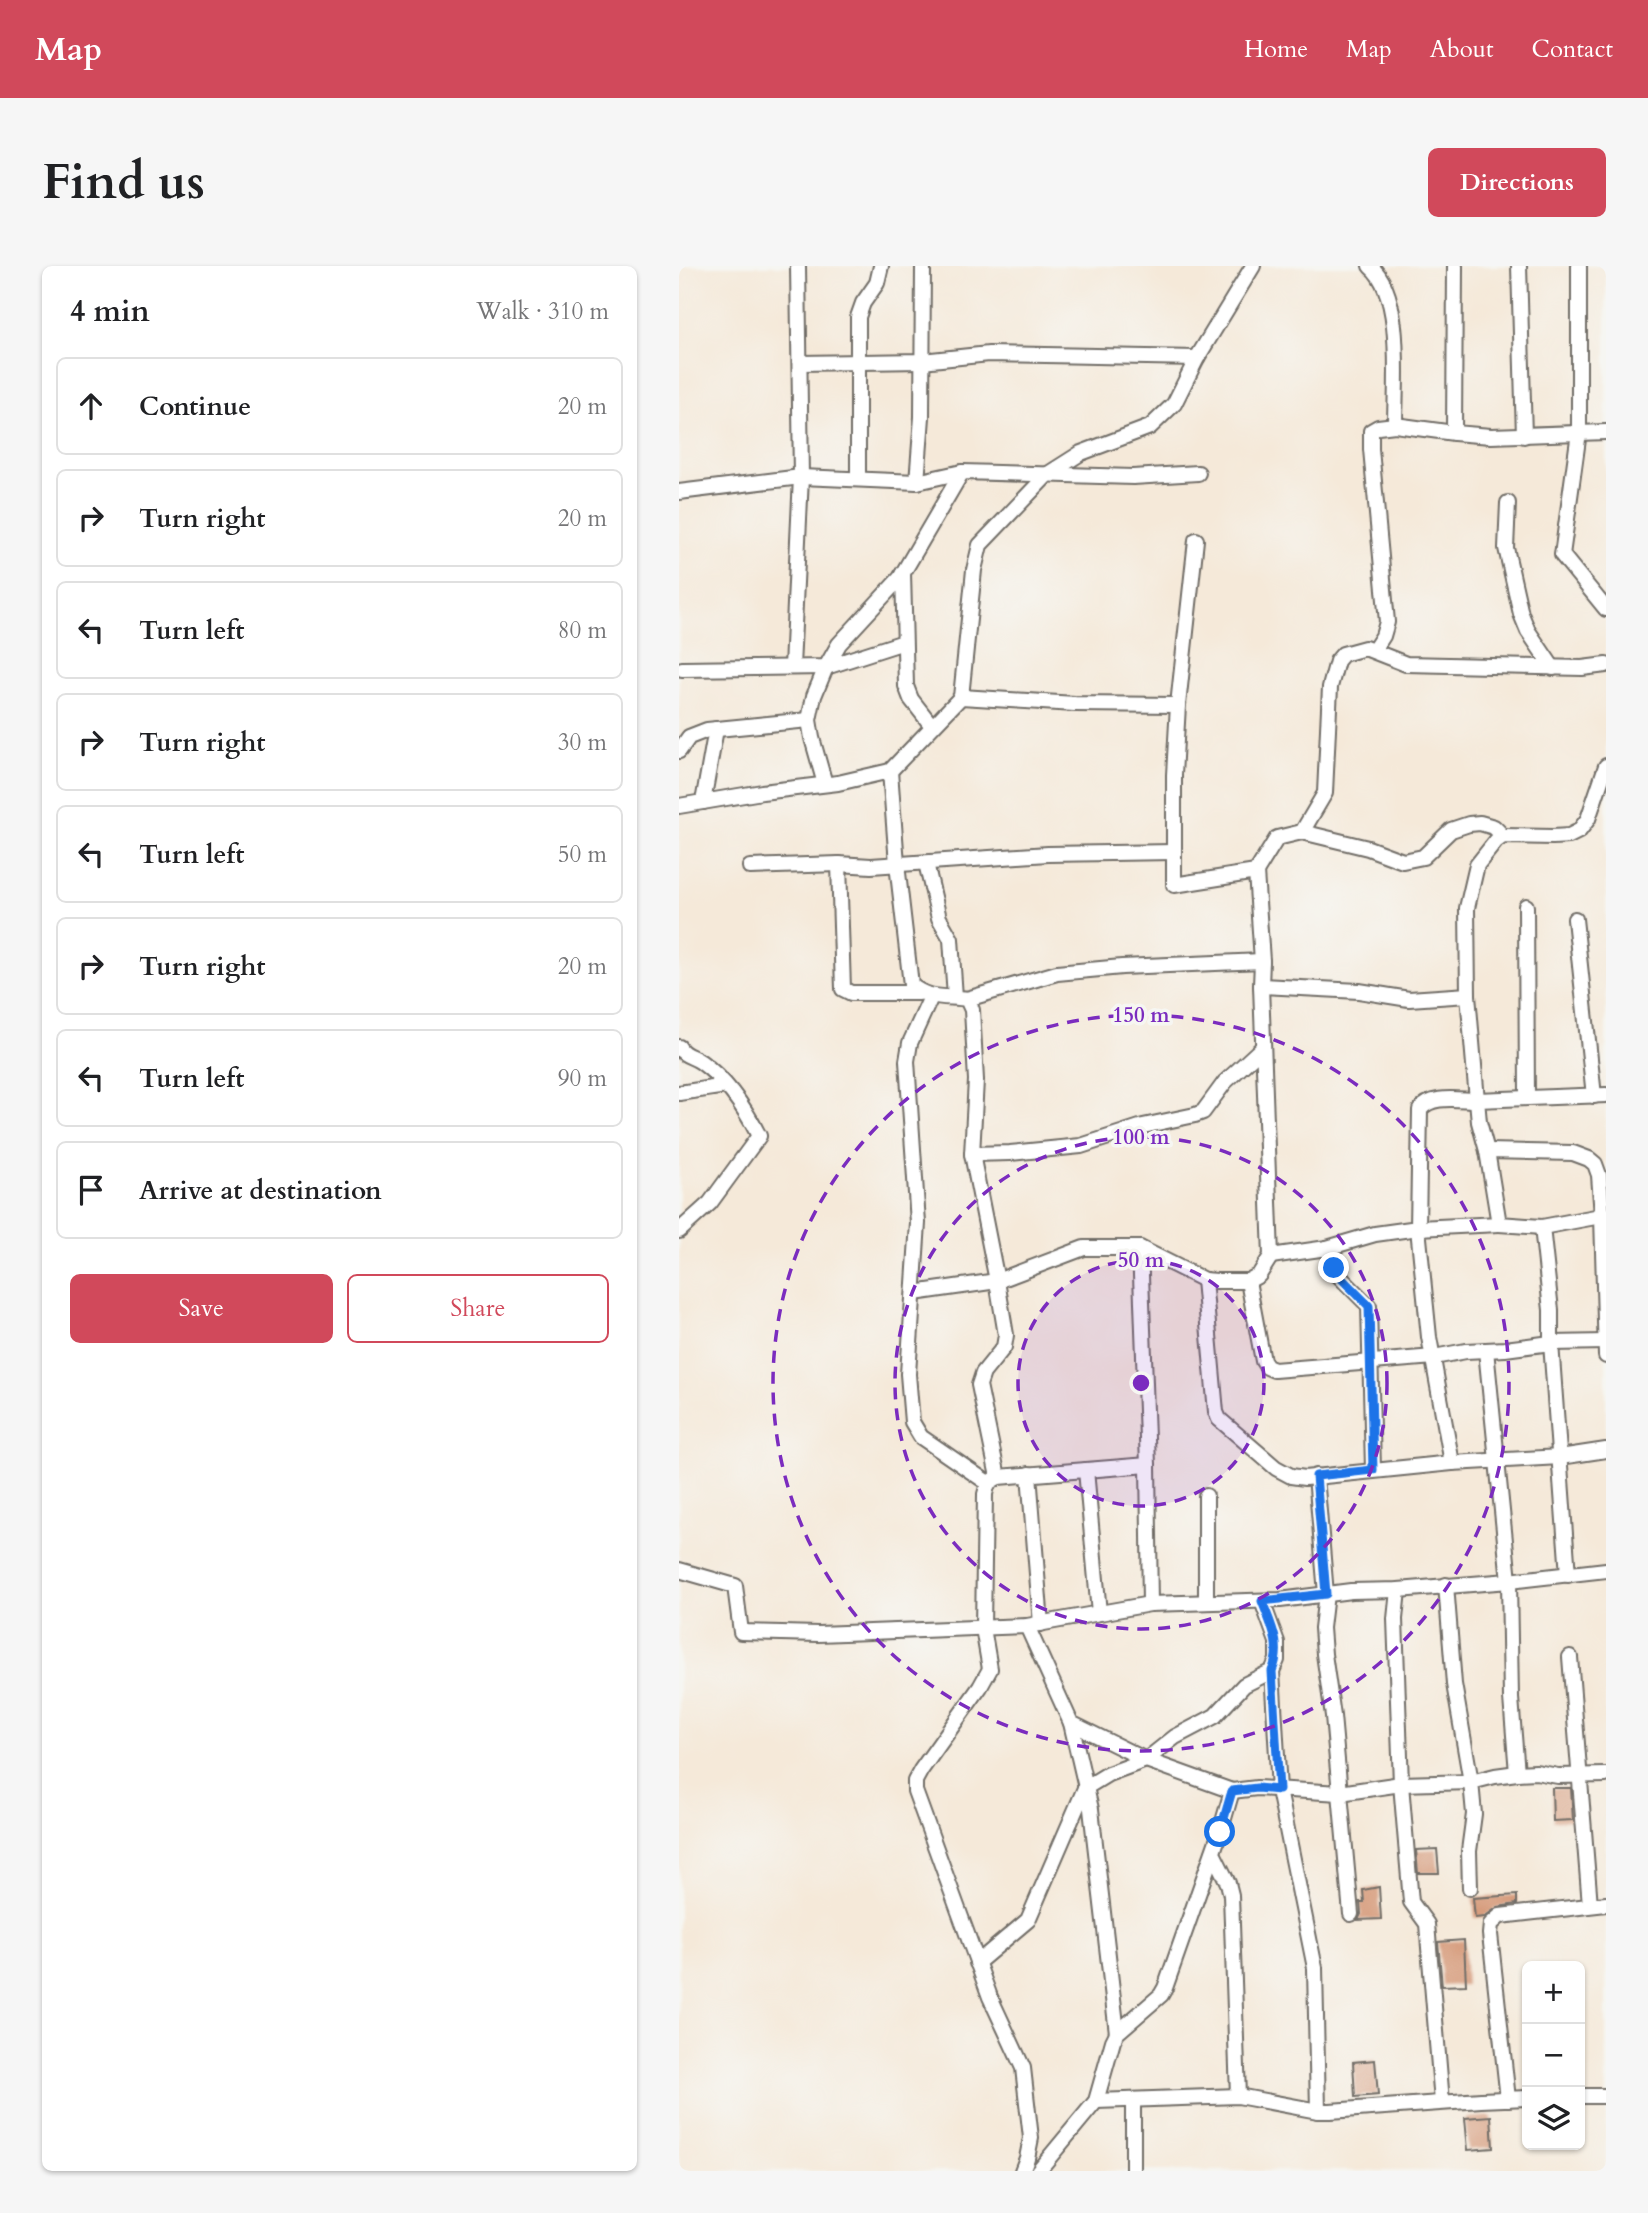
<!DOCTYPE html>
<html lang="en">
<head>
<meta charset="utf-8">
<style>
	:root { --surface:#fff; --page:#f6f6f6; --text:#202124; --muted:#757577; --line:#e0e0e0; --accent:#d1495b }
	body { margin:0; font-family:Cardo,serif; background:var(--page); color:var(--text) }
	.controls { position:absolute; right:21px; bottom:21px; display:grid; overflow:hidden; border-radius:10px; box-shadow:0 2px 5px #0004 }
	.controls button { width:63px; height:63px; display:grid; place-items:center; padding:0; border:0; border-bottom:2px solid var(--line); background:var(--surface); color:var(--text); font:35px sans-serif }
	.stop { position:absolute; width:21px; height:21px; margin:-16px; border:5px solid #1a73e8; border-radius:50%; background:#fff }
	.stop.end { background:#1a73e8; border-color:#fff; box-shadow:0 2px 7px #0008 }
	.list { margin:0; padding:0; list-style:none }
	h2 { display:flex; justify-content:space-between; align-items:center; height:91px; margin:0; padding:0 28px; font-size:30px }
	h2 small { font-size:23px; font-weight:400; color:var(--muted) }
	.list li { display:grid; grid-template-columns:46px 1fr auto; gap:21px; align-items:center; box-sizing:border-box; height:98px; margin:0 14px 14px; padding:0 14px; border:2px solid var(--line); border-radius:10px }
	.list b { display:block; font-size:26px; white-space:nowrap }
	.list em { font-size:23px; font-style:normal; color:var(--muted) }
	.actions { display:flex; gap:14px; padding:21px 28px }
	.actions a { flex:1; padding:16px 0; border:2px solid var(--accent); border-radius:10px; text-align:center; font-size:24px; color:var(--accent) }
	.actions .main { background:var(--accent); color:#fff }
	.icon { flex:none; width:38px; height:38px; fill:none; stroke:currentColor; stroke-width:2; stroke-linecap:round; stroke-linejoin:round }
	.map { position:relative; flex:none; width:927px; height:1905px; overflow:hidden; border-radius:10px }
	header { display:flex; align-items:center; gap:42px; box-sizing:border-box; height:98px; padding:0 35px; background:var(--accent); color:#fff }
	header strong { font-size:33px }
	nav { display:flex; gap:38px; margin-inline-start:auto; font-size:24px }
	.intro { display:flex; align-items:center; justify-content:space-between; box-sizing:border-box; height:168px; padding:0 42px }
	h1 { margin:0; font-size:49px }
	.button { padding:18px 32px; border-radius:10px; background:var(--accent); color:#fff; font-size:24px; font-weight:700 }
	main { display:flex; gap:42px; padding:0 42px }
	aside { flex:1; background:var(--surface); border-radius:10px; box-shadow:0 2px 5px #0004 }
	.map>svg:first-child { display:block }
	.building { fill:#d79d7e }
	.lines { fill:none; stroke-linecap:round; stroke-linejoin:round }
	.street-casing { stroke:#726e68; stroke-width:18 }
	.street { stroke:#fff; stroke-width:14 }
	.route { stroke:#1a73e8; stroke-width:9 }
	.ring { fill:none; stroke:#7b2cbf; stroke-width:3.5; stroke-dasharray:12 9 }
	.centre { fill:#7b2cbf; stroke:#f6f6f2; stroke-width:3.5 }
	.ring-label { font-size:21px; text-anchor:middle; font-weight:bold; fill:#7b2cbf; stroke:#f6f6f2; stroke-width:7; stroke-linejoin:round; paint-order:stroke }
</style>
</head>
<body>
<header>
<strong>Map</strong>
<nav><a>Home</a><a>Map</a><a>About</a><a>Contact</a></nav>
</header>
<div class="intro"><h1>Find us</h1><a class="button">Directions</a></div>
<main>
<aside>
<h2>4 min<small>Walk · 310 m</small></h2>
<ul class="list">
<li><svg class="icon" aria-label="ahead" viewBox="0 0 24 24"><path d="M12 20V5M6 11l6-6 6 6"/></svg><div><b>Continue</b></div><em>20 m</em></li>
<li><svg class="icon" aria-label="right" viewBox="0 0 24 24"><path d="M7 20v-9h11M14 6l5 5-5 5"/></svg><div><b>Turn right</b></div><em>20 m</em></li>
<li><svg class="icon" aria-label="left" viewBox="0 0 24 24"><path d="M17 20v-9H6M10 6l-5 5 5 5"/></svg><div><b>Turn left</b></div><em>80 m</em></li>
<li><svg class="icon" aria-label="right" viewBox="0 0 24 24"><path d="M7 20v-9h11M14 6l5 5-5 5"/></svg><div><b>Turn right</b></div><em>30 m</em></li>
<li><svg class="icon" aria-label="left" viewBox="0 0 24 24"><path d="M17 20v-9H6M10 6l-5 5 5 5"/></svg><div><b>Turn left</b></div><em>50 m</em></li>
<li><svg class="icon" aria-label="right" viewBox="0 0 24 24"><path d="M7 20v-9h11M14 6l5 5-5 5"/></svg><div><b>Turn right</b></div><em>20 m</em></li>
<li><svg class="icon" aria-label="left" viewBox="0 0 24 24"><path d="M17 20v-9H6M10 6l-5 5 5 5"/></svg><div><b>Turn left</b></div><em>90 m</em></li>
<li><svg class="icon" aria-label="arrive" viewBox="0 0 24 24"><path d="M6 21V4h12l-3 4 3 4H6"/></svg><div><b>Arrive at destination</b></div></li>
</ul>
<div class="actions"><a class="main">Save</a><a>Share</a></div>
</aside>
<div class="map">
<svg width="927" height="1905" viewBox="0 0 927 1905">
	<rect width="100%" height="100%" fill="#f6f6f2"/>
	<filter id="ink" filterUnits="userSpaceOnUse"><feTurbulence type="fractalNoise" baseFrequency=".0143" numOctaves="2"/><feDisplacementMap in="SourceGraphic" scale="14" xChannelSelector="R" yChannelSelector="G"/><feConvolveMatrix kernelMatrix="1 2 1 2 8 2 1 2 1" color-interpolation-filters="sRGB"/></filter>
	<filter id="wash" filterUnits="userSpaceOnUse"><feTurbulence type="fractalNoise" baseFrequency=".00686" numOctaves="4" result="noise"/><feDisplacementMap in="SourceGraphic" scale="28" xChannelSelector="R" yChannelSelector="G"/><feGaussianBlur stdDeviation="1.57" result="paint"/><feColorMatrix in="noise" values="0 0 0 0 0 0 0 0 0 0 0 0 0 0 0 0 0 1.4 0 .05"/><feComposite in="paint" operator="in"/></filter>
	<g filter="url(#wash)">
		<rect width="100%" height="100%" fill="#f5e9d9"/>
		<g id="blocks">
			<g class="building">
				<polygon points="873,1522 892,1522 894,1554 874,1555"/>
				<polygon points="758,1583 760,1607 739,1607 737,1584"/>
				<polygon points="700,1621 702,1653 679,1654 682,1648 681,1636 685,1636 684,1624"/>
				<polygon points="838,1629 838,1638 819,1641 805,1651 796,1652 794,1632"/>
				<polygon points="785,1674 787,1719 763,1720 759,1676"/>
				<polygon points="696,1794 699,1829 676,1831 674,1796"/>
				<polygon points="812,1850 814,1882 789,1884 786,1852"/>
			</g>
		</g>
	</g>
	<g filter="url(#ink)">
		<use href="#blocks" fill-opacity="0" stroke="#726e68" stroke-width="2"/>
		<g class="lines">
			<g class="street-casing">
				<g id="street">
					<path d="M691,0C725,28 716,117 716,159"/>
					<polyline points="840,0 845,170"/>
					<polyline points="900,0 900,166 883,289 927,343"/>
					<polyline points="121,97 243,95 310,88 518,92"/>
					<polyline points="775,167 776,0"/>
					<polyline points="179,213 179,51 184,37 198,17 202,0"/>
					<polyline points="238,216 243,151 244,0"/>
					<polyline points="0,226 122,211 238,216 283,206 454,211 519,207"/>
					<polyline points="829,237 827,282 842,348 849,365 874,402"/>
					<polyline points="517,274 499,439 495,509 495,619 577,606 583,695 582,720 592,990 648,982 659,1009 690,1040 694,1204"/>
					<polyline points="224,307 227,420 232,433 253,460"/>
					<polyline points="695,384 704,370 708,356 692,183 692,165 699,161 716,159 775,167 812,170 927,166"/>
					<polyline points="113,401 122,211 119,0"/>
					<polyline points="3,403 147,401 225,376"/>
					<polyline points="282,431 396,438 499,439"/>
					<polyline points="0,485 10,471 28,464 130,454"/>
					<path d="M211,505L218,598L232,719C249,734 268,730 288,733L293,744L297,814L293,888L331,887L402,880L464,860L516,849L524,846L546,816L584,781"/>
					<polyline points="146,518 133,472 130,454 135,430 147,401 160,378 221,312 283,206"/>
					<polyline points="24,536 37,463"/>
					<polyline points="0,540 83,526 159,517 211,505 282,431 295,304 301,279 369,208 402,187 471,161 495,138 518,92 574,0"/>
					<polyline points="623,566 646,527 651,421 658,395 664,388 686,382 727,398 903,402 927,399"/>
					<polyline points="247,597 260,652 272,673 276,731"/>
					<polyline points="160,598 164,723 172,727 240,727"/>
					<polyline points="71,601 160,598 192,600 369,588 495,586"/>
					<polyline points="577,606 598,572 623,566 689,582 724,595 744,591 772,564 790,558 801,557 815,561 824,570"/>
					<polyline points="847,640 848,832"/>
					<polyline points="896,653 915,830"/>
					<polyline points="582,720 680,725 730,733 789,729"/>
					<polyline points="252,731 231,777 228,795 239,957 229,1108 233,1156 242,1171 309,1217"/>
					<polyline points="288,733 378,707 443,701 583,695"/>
					<path d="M0,781C4,790 14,790 22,796C47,814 66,842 80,870L31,937L0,965"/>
					<polyline points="0,827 47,820"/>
					<polyline points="808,885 894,887 910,893 916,898 920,909 923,950 927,1090"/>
					<polyline points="293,888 318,1015 327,1069 325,1081 304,1107 300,1119 319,1211 469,1199"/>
					<polyline points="820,958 863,961 927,949"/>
					<polyline points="863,961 872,1044 872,1077 889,1309"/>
					<path d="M648,982L696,968L739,962L741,844C752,828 780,834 798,834L789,729L788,642L798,599L817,575L824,570L874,571L890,570L900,565L909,553L927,500"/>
					<polyline points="525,1014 537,1146 540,1153 597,1202 612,1210 626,1212 773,1197 881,1191 927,1184"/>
					<polyline points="569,1015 584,1095 588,1101 595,1104 755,1091 787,1085 826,1083 872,1077 927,1076"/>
					<polyline points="235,1027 318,1015 405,982 461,982"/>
					<polyline points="807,1084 830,1315 832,1432 838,1507"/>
					<polyline points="773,1197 750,1071 739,962 820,958 808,885 800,856 798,834 927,829"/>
					<polyline points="407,1204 420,1347"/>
					<polyline points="350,1208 362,1358"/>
					<polyline points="637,1210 647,1328 643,1362 645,1388 654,1450 672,1648"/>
					<polyline points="319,1211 309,1217 306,1228 304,1362 311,1403 301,1421 242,1504 236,1515 236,1525 311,1731 344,1802 352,1872 348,1892 343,1905"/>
					<polyline points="0,1304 56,1320 62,1366 139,1368 348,1360 471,1338 601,1334 672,1325 719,1324 830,1315 927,1304"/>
					<polyline points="767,1319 775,1418 792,1516 795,1548 790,1585 791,1622"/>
					<polyline points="719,1324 716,1353 722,1518 732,1636 748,1658 763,1836"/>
					<polyline points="527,1336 527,1230"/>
					<polyline points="471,1338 469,1199 461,982 525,1014 538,1015 569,1015 580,1009 592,990"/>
					<polyline points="348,1360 392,1457 412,1543 438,1767"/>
					<polyline points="891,1391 911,1639"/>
					<polyline points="593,1405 600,1524 636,1702 639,1845"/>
					<polyline points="392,1457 467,1494 553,1525 578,1522 661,1527 722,1518 792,1516 816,1510 838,1507 857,1506 879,1510 927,1509"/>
					<polyline points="534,1587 549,1617 552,1629 559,1830"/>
					<polyline points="298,1697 349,1654 406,1522 429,1508 467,1494 496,1471 536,1450 565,1419 593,1405 598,1394 598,1376 583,1335"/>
					<polyline points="901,1830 927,1830"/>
					<polyline points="829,1833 811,1668 812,1658 821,1650 927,1638"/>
					<polyline points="417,1835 559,1830 639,1845 651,1845 802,1834 848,1832"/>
					<polyline points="359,1905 417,1835 434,1775 438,1767 482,1729 486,1722 541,1566 553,1525"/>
					<polyline points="454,1905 454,1834"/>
				</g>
			</g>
			<use href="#street" class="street"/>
		</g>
	</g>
	<g class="lines" filter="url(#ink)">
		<path class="route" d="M541,1566L553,1525L578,1522L600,1524L593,1405C604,1380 592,1359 583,1335L647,1328L637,1210L694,1204L690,1040L659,1009L655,1002"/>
	</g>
	<circle cx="462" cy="1117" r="123" fill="#7b2cbf" fill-opacity=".12"/>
	<g class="ring">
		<circle cx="462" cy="1117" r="123"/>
		<circle cx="462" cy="1117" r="246"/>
		<circle cx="462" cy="1117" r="368"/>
	</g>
	<circle cx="462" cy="1117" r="10" class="centre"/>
	<g class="ring-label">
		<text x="462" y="756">150 m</text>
		<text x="462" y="878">100 m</text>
		<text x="462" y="1001">50 m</text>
	</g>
</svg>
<div class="controls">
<button>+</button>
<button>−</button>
<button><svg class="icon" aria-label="layers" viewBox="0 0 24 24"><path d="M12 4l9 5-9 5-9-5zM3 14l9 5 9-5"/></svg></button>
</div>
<div class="stop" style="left:541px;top:1566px"></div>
<div class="stop end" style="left:655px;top:1002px"></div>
</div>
</main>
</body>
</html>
